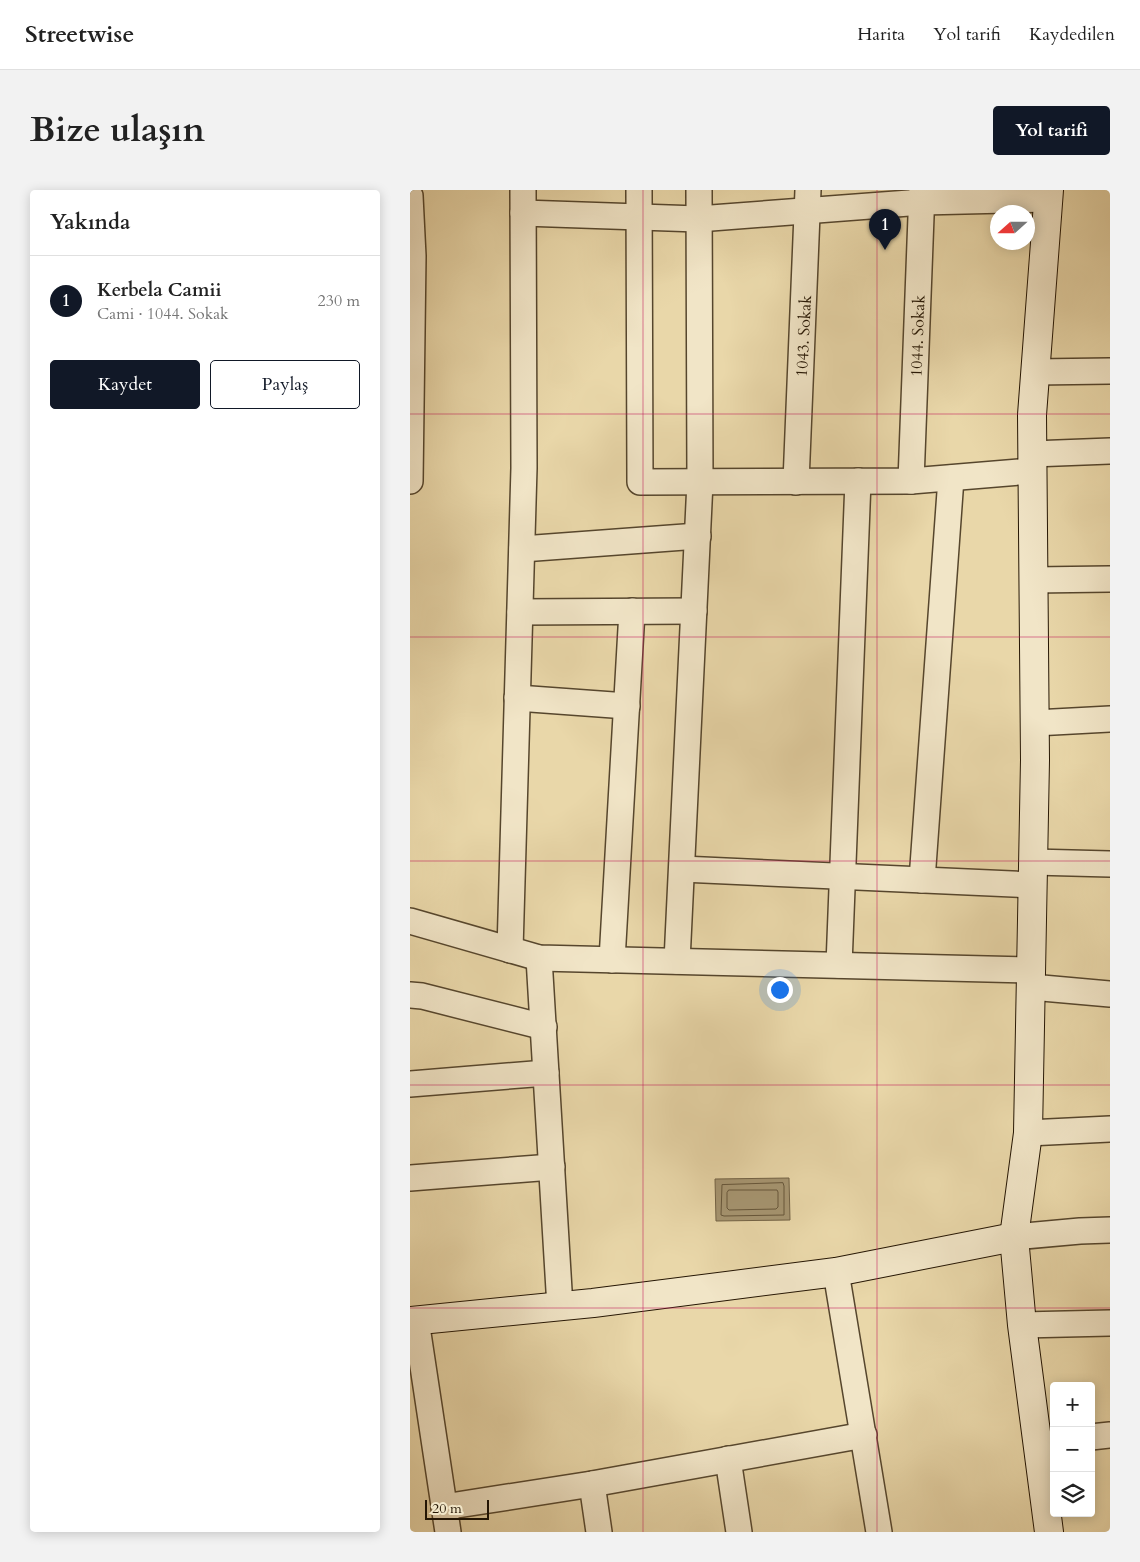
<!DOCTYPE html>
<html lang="tr">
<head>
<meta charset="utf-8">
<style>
	:root { --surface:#fff; --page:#f2f2f2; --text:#222; --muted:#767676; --line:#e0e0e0; --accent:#111827 }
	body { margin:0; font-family:Cardo,serif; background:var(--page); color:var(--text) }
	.controls { position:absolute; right:15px; bottom:15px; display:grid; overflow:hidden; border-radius:5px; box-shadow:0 2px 12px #0003 }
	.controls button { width:45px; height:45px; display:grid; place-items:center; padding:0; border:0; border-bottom:1px solid var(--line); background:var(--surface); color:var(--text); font:25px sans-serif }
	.compass { position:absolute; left:580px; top:15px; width:45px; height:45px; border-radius:50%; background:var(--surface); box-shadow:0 2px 12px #0003; rotate:249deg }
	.scale { position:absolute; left:15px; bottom:12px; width:64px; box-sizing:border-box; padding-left:5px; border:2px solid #251604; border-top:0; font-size:14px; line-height:18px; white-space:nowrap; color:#251604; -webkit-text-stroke:4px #f1e5c7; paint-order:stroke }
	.you { position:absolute; left:369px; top:799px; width:18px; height:18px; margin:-12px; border:4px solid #fff; border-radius:50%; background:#1a73e8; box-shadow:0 0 0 8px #1a73e833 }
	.badge { display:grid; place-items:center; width:32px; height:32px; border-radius:50%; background:var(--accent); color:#fff; font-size:16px; font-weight:700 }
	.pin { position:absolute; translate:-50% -41px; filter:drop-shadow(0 1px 2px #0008) }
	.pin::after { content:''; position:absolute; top:26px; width:18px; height:15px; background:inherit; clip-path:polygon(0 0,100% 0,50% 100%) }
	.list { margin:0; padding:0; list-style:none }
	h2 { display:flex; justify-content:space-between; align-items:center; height:65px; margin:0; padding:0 20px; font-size:21px }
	h2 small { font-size:16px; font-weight:400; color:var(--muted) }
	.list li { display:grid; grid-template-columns:32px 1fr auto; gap:15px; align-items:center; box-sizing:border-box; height:90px; padding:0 20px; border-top:1px solid var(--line) }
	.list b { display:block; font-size:19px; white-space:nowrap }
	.list p { margin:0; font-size:16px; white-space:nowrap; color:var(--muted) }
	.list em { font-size:16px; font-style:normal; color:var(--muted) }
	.actions { display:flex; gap:10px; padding:15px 20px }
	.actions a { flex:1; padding:11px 0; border:1px solid var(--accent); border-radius:5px; text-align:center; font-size:18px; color:var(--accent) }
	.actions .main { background:var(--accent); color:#fff }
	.icon { flex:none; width:28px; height:28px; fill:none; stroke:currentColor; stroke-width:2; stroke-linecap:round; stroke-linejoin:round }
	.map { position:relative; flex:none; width:700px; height:1342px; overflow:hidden; border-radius:5px }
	header { display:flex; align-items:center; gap:30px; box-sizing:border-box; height:70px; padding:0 25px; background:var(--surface); border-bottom:1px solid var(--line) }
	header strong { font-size:24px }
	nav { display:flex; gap:28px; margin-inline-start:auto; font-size:18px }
	.intro { display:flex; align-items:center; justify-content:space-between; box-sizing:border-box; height:120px; padding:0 30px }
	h1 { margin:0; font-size:35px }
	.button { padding:12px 22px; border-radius:5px; background:var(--accent); color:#fff; font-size:18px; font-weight:700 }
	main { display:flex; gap:30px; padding:0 30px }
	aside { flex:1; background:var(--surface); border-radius:5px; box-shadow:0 2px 12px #0003 }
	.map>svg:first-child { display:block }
	.water { fill:#a69571; stroke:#726245 }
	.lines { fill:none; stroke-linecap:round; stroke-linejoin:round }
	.shore { stroke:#66563a; stroke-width:1 }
	.street-casing { stroke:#56462d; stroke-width:28 }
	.secondary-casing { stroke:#251604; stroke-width:30 }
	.street { stroke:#f1e5c7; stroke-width:25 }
	.secondary { stroke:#f1e5c7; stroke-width:28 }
	.grid { fill:none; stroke:#c2185b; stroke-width:1; stroke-opacity:0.55 }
	.labels { text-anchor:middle; stroke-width:4; stroke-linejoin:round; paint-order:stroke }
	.street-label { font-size:16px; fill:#251604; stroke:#f1e5c7 }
</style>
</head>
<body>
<header>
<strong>Streetwise</strong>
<nav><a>Harita</a><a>Yol tarifi</a><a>Kaydedilen</a></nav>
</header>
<div class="intro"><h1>Bize ulaşın</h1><a class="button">Yol tarifi</a></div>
<main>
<aside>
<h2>Yakında<small></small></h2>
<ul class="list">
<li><span class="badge">1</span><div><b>Kerbela Camii</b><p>Cami · 1044. Sokak</p></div><em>230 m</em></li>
</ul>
<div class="actions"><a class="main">Kaydet</a><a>Paylaş</a></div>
</aside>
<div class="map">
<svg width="700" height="1342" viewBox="0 0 700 1342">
	<rect width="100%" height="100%" fill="#e9d7a9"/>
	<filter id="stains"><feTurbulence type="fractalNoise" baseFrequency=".004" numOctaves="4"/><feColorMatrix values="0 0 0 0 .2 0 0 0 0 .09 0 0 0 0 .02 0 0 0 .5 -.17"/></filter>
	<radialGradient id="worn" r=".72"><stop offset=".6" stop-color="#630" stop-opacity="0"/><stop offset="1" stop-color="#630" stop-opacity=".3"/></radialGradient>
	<polygon class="water" points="379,988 380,1030 306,1031 305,989"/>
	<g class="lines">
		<g class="shore">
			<polygon points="373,993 374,996 374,1025 314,1026 311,1025 312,995"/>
			<polygon points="319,1000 367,1000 368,1002 368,1017 366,1019 319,1020 317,1018 317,1003"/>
		</g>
		<g class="street-casing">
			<g id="street">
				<polyline points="229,0 230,292 501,291 622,281"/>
				<polyline points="0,6 3,66 0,291"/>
				<polyline points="113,23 288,29 512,12 638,9"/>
				<polyline points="625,182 700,181"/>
				<polyline points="622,264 700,261"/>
				<polyline points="501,291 512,0"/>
				<polyline points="386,292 398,0"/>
				<polyline points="112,359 288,346"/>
				<polyline points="623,390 700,389"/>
				<polyline points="110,422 284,421"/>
				<polyline points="107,508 217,516"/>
				<polyline points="625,533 700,529"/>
				<polyline points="623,672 700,674"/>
				<polyline points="272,679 623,695"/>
				<polyline points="512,690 541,288"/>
				<polyline points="0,731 129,768 621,780"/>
				<polyline points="100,760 114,278 113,0"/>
				<polyline points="129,768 150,1117"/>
				<polyline points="202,770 222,421"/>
				<polyline points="267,771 290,292 289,0"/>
				<polyline points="429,775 448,291"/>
				<polyline points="621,797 700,804"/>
				<polyline points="0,805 12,806 134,837"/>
				<polyline points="0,894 136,883"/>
				<polyline points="618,943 700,939"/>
				<polyline points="0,988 142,977"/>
				<polyline points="604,1047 670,1041 700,1040"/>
				<polyline points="426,1082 469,1342"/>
				<polyline points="6,1130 38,1342"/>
				<polyline points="612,1135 700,1133"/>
				<polyline points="681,1247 700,1245"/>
				<polyline points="318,1269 329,1342"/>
				<polyline points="182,1294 189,1342"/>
				<polyline points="34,1317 182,1294 454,1245"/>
			</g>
		</g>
		<g class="secondary-casing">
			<g id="secondary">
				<polyline points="639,0 622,225 625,570 618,943 604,1047 612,1135 639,1342"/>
				<polyline points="0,1131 183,1113 426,1082 604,1047"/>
			</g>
		</g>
		<use href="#street" class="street"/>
		<use href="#secondary" class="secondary"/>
	</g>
	<path class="grid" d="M233,0V1342M467,0V1342M0,224H700M0,447H700M0,671H700M0,895H700M0,1118H700"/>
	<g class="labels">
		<g class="street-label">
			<text transform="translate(393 146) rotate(-87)" y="6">1043. Sokak</text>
			<text transform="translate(507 146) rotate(-88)" y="6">1044. Sokak</text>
		</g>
	</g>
	<rect width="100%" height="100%" filter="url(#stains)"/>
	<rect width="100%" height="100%" fill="url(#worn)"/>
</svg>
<div class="controls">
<button>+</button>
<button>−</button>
<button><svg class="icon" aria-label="layers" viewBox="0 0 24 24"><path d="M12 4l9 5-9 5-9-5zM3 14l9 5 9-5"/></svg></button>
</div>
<svg class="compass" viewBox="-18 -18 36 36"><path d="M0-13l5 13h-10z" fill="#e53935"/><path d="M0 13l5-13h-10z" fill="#767676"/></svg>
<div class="scale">20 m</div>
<div class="you"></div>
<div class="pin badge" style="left:475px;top:60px">1</div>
</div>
</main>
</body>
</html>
